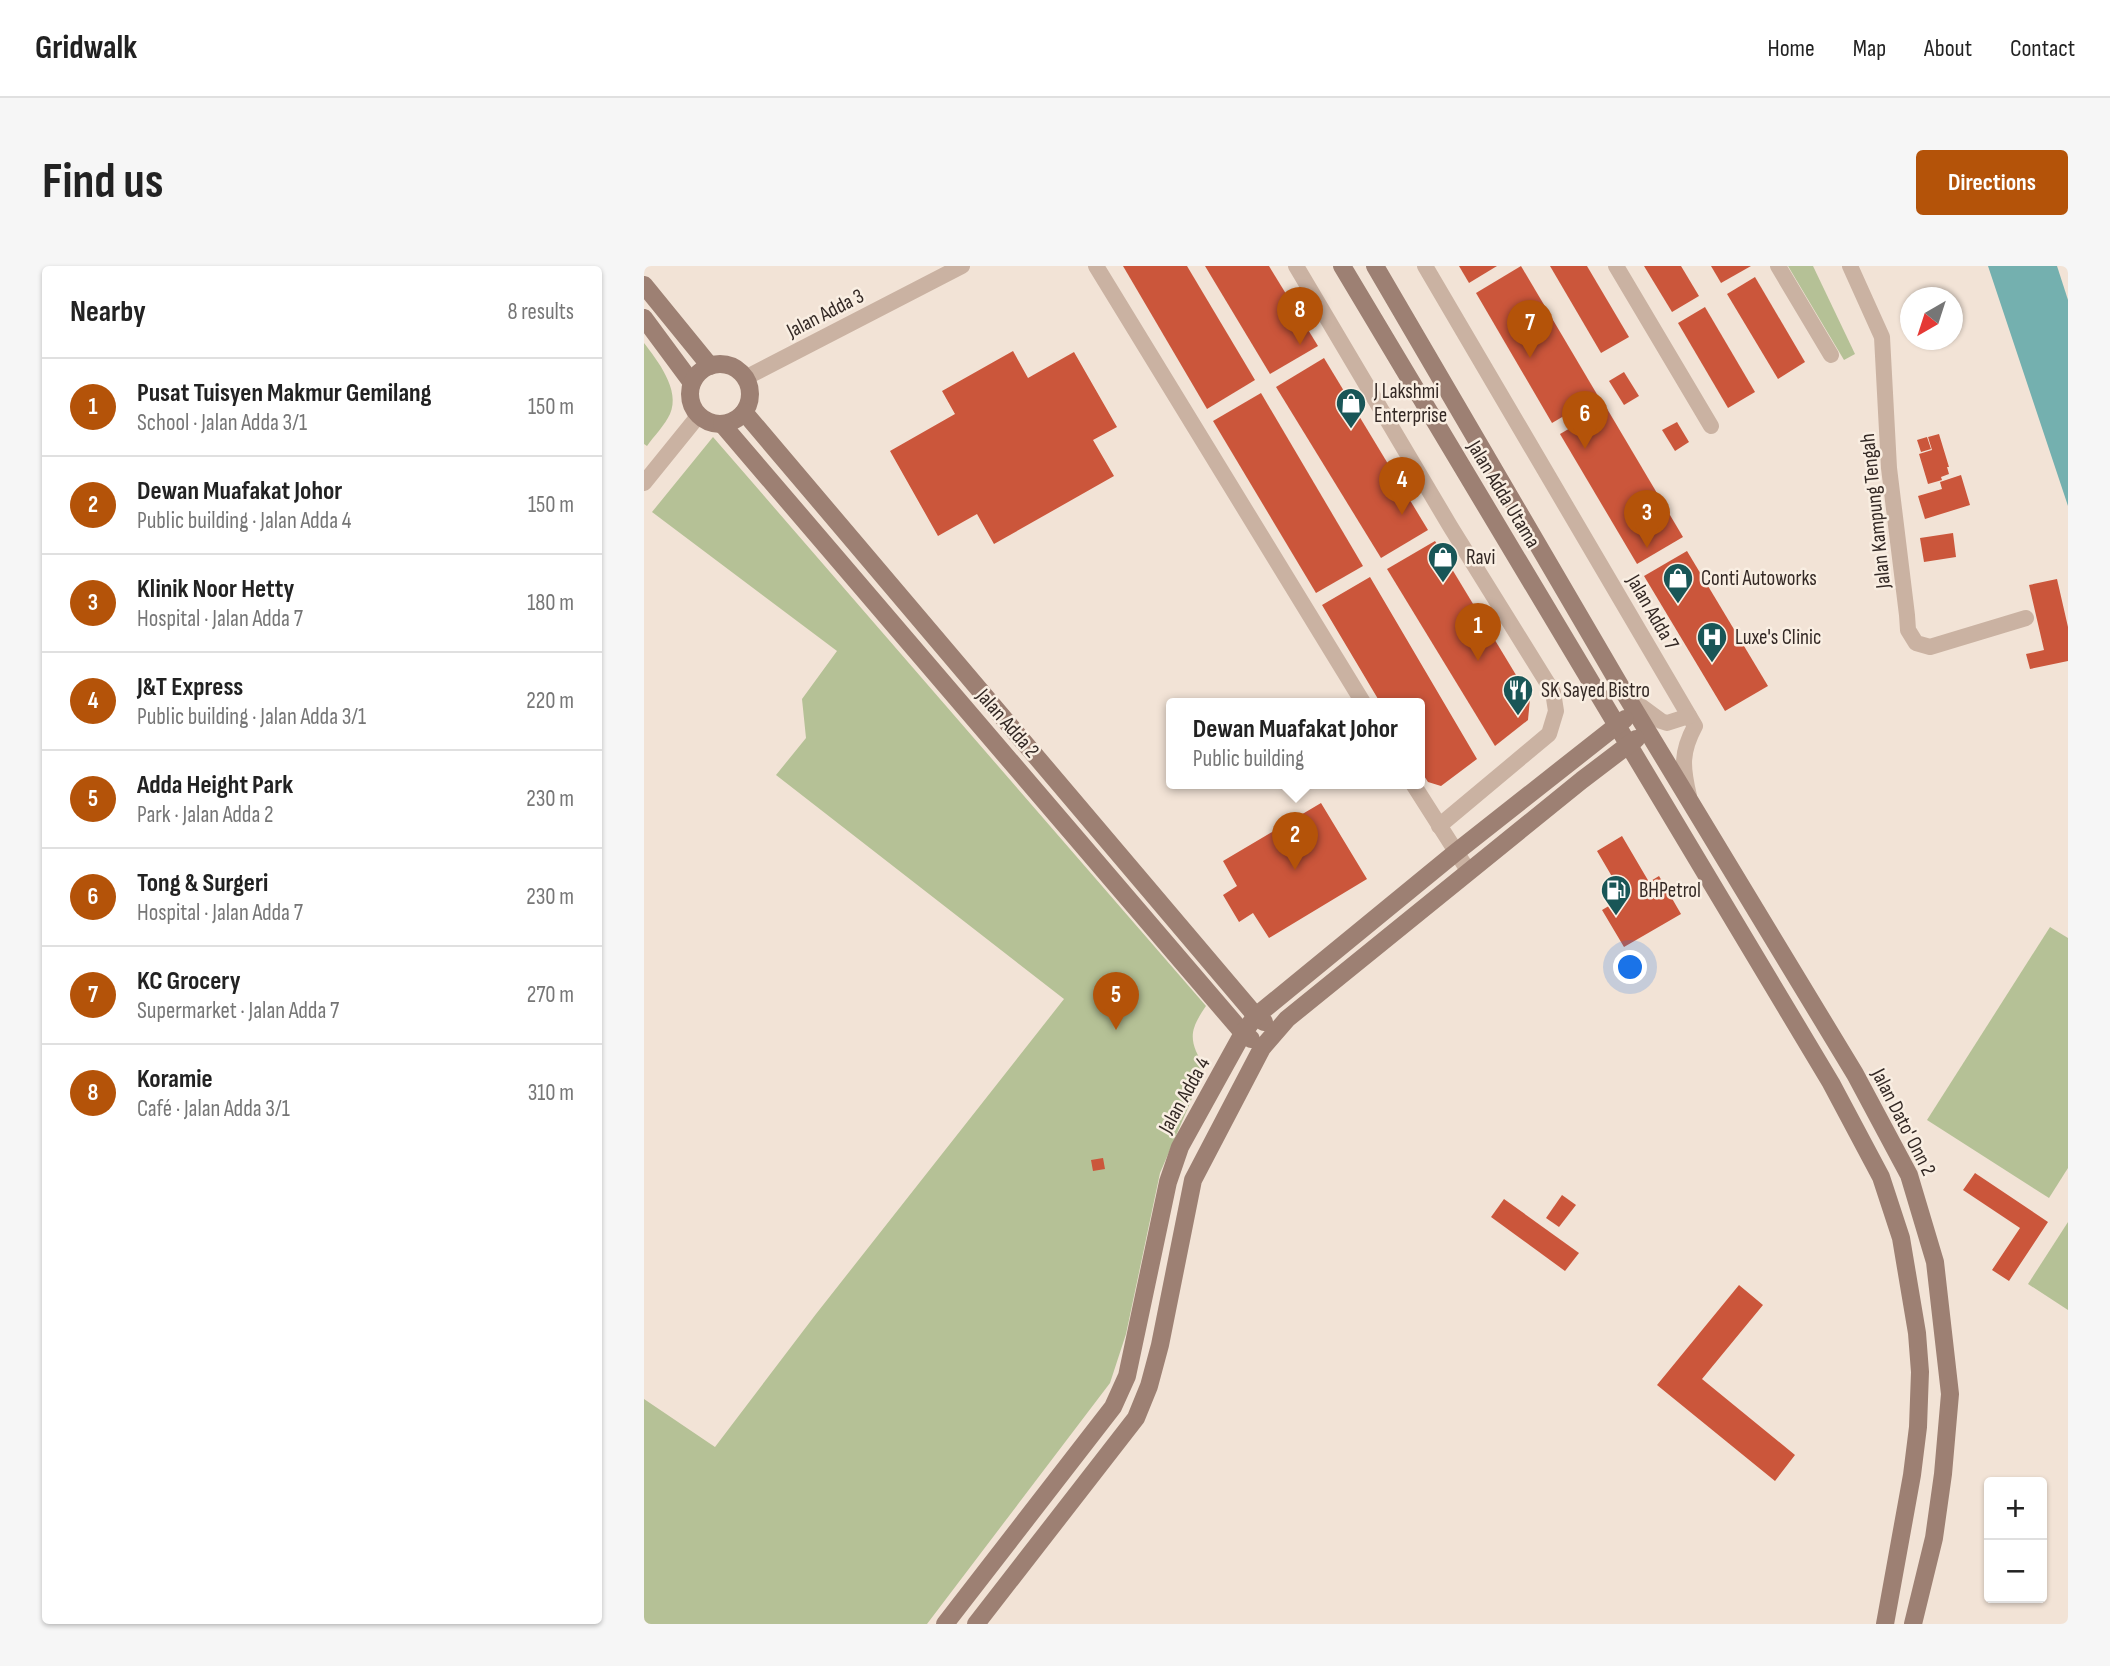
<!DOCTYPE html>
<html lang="en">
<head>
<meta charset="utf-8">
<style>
	:root { --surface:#fff; --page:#f6f6f6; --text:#222; --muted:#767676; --line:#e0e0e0; --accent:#b45309 }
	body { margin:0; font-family:"Sofia Sans Condensed",sans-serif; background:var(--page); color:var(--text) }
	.controls { position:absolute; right:21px; bottom:21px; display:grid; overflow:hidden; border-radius:7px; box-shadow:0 2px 5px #0004 }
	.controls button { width:63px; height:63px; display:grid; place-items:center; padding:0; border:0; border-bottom:2px solid var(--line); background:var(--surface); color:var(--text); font:35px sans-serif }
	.compass { position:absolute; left:1256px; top:21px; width:63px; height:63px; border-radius:50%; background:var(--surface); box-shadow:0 2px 5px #0004; rotate:219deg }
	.you { position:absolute; left:987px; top:702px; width:24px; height:24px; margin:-18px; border:5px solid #fff; border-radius:50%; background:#1a73e8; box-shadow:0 0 0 10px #1a73e833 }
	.badge { display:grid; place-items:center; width:46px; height:46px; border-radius:50%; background:var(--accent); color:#fff; font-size:23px; font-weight:700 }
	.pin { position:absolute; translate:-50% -58px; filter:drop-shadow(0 2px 4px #0008) }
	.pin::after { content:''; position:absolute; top:37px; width:24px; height:21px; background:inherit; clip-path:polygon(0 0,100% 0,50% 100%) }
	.popup { position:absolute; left:522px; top:432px; width:259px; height:91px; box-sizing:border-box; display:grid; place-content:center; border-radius:7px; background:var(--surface); filter:drop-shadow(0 2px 5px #0005); font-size:23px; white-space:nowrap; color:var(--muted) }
	.popup b { font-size:26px; color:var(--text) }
	.popup::after { content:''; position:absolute; left:50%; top:100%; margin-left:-14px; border:14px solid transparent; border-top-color:var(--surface) }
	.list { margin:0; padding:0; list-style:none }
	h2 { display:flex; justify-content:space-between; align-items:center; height:91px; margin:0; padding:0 28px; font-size:30px }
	h2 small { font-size:23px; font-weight:400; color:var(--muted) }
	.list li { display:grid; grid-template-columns:46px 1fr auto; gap:21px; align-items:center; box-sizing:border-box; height:98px; padding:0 28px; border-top:2px solid var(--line) }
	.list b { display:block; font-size:26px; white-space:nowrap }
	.list p { margin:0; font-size:23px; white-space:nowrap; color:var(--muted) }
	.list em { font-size:23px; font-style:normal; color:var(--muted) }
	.map { position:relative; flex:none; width:1424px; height:1358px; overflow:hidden; border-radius:7px }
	header { display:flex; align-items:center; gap:42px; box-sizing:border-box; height:98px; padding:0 35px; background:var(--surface); border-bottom:2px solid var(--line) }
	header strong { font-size:33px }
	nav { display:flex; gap:38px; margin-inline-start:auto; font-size:24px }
	.intro { display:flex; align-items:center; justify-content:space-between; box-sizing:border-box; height:168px; padding:0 42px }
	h1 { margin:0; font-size:49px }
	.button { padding:18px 32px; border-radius:7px; background:var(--accent); color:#fff; font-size:24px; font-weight:700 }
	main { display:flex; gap:42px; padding:0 42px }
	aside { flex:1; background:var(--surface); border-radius:7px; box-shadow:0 2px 5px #0004 }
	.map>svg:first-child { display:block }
	.green { fill:#b5c196 }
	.water { fill:#74b0af }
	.building { fill:#cb563b }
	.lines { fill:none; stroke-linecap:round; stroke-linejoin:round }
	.street { stroke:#cab2a2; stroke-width:16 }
	.secondary { stroke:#9d8073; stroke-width:18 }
	.labels { text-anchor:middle; stroke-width:5; stroke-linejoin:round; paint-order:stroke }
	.street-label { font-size:21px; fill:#342925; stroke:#f9eee2 }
	.poi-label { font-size:21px; fill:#342925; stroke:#f9eee2; text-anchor:start }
</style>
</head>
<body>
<header>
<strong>Gridwalk</strong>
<nav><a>Home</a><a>Map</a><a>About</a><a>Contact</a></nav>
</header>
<div class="intro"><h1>Find us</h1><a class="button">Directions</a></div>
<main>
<aside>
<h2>Nearby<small>8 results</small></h2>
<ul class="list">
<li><span class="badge">1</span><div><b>Pusat Tuisyen Makmur Gemilang</b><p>School · Jalan Adda 3/1</p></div><em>150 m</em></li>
<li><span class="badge">2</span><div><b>Dewan Muafakat Johor</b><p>Public building · Jalan Adda 4</p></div><em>150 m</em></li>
<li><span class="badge">3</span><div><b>Klinik Noor Hetty</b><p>Hospital · Jalan Adda 7</p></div><em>180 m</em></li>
<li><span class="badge">4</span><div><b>J&amp;T Express</b><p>Public building · Jalan Adda 3/1</p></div><em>220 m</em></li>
<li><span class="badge">5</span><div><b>Adda Height Park</b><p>Park · Jalan Adda 2</p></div><em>230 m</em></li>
<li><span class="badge">6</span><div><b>Tong &amp; Surgeri</b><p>Hospital · Jalan Adda 7</p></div><em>230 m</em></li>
<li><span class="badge">7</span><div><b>KC Grocery</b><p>Supermarket · Jalan Adda 7</p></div><em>270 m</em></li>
<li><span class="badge">8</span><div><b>Koramie</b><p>Café · Jalan Adda 3/1</p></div><em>310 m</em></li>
</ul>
</aside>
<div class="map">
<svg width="1424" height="1358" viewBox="0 0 1424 1358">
	<rect width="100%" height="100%" fill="#f2e3d6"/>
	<g class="green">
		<polygon points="1144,0 1169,0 1211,88 1200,94"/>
		<path d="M0,77C13,94 37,124 26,148C21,159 10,170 3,180L0,178Z"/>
		<path d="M69,171L562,740C544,766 545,775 561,802L516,907L482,1068L466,1117L283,1358H0V1133L71,1181L172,1048L420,733L132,509L162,472L158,433L193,385L8,246Z"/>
		<polygon points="1406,661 1424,672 1424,902 1405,932 1283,854"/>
		<polygon points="1424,956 1424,1044 1384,1018"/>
	</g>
	<polygon class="water" points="1344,0 1413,0 1424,34 1424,240"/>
	<g class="building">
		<polygon points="479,0 543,0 611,114 563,143"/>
		<polygon points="561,0 625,0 674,80 626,108"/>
		<polygon points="815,0 853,0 825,17"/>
		<polygon points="877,0 954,130 908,157 832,27"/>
		<polygon points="906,0 943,0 985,71 957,87"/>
		<polygon points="1000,0 1037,0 1055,30 1028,46"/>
		<polygon points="1067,0 1107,0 1077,17"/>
		<polygon points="1111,11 1161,96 1134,113 1083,28"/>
		<polygon points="1061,41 1111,126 1084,142 1034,57"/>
		<polygon points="369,85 384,112 430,86 473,161 449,174 470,210 350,278 333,248 294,270 246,185 311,148 298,125"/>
		<polygon points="680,92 784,264 737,292 632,121"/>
		<polygon points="980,106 995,130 980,139 965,115"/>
		<polygon points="617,127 719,300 672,327 569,155"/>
		<polygon points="962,141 1039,271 993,298 916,168"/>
		<polygon points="1033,156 1045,176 1031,185 1018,164"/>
		<polygon points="1295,168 1305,201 1303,201 1305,208 1297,211 1298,214 1284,218 1275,188 1288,184 1284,171"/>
		<polygon points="1283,171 1287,183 1277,186 1273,174"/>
		<polygon points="1317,209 1326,239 1281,253 1274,230 1298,223 1296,216"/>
		<polygon points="1309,267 1312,291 1280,296 1276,272"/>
		<polygon points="791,275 886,432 884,454 851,480 743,303"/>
		<polygon points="1043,285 1124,420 1081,445 1000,310"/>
		<polygon points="726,311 833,493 797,520 784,516 775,502 775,438 737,438 678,339"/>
		<polygon points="1413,313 1424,361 1424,395 1386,403 1382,388 1400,384 1385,319"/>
		<polygon points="677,537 723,613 625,672 609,647 595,656 579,629 593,620 579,595"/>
		<polygon points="978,570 1005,616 1015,610 1037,648 980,681 958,644 980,631 953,585"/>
		<polygon points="459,892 461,903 449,905 447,894"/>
		<polygon points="1331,907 1404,956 1365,1015 1348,1004 1376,962 1319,924"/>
		<polygon points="918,929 932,939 915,961 902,952"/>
		<polygon points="860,933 935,987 921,1005 847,951"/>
		<polygon points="1095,1019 1119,1039 1058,1113 1151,1189 1131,1215 1013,1119"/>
	</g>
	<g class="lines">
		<g class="street">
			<polyline points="452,0 720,438"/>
			<polyline points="652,0 806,260 909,426 912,445 905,468 795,560"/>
			<path d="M781,0L1051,460C1037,486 1038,501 1045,530"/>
			<polyline points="972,0 1067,160"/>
			<polyline points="1134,0 1187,89"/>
			<polyline points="1206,0 1238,71 1245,202 1263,349 1264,364 1272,377 1286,381 1382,352"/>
			<polyline points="101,112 318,0"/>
			<polyline points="0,217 55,149"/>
			<polyline points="983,430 1017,455 1023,457 1045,450"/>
			<polyline points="769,518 825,606"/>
		</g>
		<g class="secondary">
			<polyline points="698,0 1187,817 1237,911 1257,972 1273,1067 1276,1106 1274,1161 1268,1209 1241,1358"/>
			<polyline points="731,0 981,428 1211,808 1265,909 1291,996 1306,1128 1299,1208 1290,1272 1269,1358"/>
			<polyline points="0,19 66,100"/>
			<polyline points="0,52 48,117"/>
			<circle cx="76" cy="128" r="30"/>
			<polyline points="100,146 612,750 620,756"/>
			<polyline points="78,158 599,767 607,773"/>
			<polyline points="301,1358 469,1141 483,1110 524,916 536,881 599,767 612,750 811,587 981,453"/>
			<polyline points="332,1358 492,1152 505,1120 516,1079 549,914 618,782 643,753 938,514 992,473"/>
		</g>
	</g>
	<defs>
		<g id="shop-pin" transform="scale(1.575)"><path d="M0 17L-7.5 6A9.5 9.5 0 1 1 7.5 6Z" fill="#195657" stroke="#f9eee2"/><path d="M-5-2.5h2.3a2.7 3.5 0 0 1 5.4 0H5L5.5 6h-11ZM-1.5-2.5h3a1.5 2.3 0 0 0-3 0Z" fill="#fff"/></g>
		<g id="hospital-pin" transform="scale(1.575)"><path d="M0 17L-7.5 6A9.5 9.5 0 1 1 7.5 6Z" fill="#195657" stroke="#f9eee2"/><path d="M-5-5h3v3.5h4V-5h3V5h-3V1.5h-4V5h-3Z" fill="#fff"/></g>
		<g id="restaurant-pin" transform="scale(1.575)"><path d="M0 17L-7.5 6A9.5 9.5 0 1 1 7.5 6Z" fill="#195657" stroke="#f9eee2"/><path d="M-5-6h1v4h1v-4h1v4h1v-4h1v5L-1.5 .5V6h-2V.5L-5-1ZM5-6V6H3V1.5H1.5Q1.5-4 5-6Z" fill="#fff"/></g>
		<g id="fuel-pin" transform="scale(1.575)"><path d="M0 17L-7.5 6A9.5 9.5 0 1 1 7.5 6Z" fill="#195657" stroke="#f9eee2"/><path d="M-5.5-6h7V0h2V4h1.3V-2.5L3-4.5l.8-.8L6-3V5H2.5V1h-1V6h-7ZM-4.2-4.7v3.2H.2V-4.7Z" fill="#fff"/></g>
	</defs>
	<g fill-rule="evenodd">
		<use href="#shop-pin" x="707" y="137"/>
		<use href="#shop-pin" x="799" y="291"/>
		<use href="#shop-pin" x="1034" y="312"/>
		<use href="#hospital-pin" x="1068" y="371"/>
		<use href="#restaurant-pin" x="874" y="424"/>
		<use href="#fuel-pin" x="972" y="624"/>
	</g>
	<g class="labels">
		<g class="street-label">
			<text transform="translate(181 47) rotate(-27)" y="7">Jalan Adda 3</text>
			<text transform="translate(860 228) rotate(59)" y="7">Jalan Adda Utama</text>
			<text transform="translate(1231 245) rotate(-96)" y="7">Jalan Kampung Tengah</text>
			<text transform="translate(1009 346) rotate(60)" y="7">Jalan Adda 7</text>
			<text transform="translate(364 457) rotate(49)" y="7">Jalan Adda 2</text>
			<text transform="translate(540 829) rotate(-61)" y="7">Jalan Adda 4</text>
			<text transform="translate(1260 856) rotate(63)" y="7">Jalan Dato' Onn 2</text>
		</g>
		<g class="poi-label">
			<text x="730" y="132">J Lakshmi<tspan x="730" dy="24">Enterprise</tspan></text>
			<text x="822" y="298">Ravi</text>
			<text x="1057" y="319">Conti Autoworks</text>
			<text x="1091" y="378">Luxe's Clinic</text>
			<text x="897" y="431">SK Sayed Bistro</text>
			<text x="995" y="631">BHPetrol</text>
		</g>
	</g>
</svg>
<div class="controls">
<button>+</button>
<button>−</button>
</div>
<svg class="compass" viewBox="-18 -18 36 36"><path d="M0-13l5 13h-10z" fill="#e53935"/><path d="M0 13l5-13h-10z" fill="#767676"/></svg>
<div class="you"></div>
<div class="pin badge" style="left:834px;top:395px">1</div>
<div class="pin badge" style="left:651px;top:604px">2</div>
<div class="popup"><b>Dewan Muafakat Johor</b>Public building</div>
<div class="pin badge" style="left:1003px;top:282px">3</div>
<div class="pin badge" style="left:758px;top:249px">4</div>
<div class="pin badge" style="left:472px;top:764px">5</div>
<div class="pin badge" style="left:941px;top:183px">6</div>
<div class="pin badge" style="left:886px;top:92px">7</div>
<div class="pin badge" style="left:656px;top:79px">8</div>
</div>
</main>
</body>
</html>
